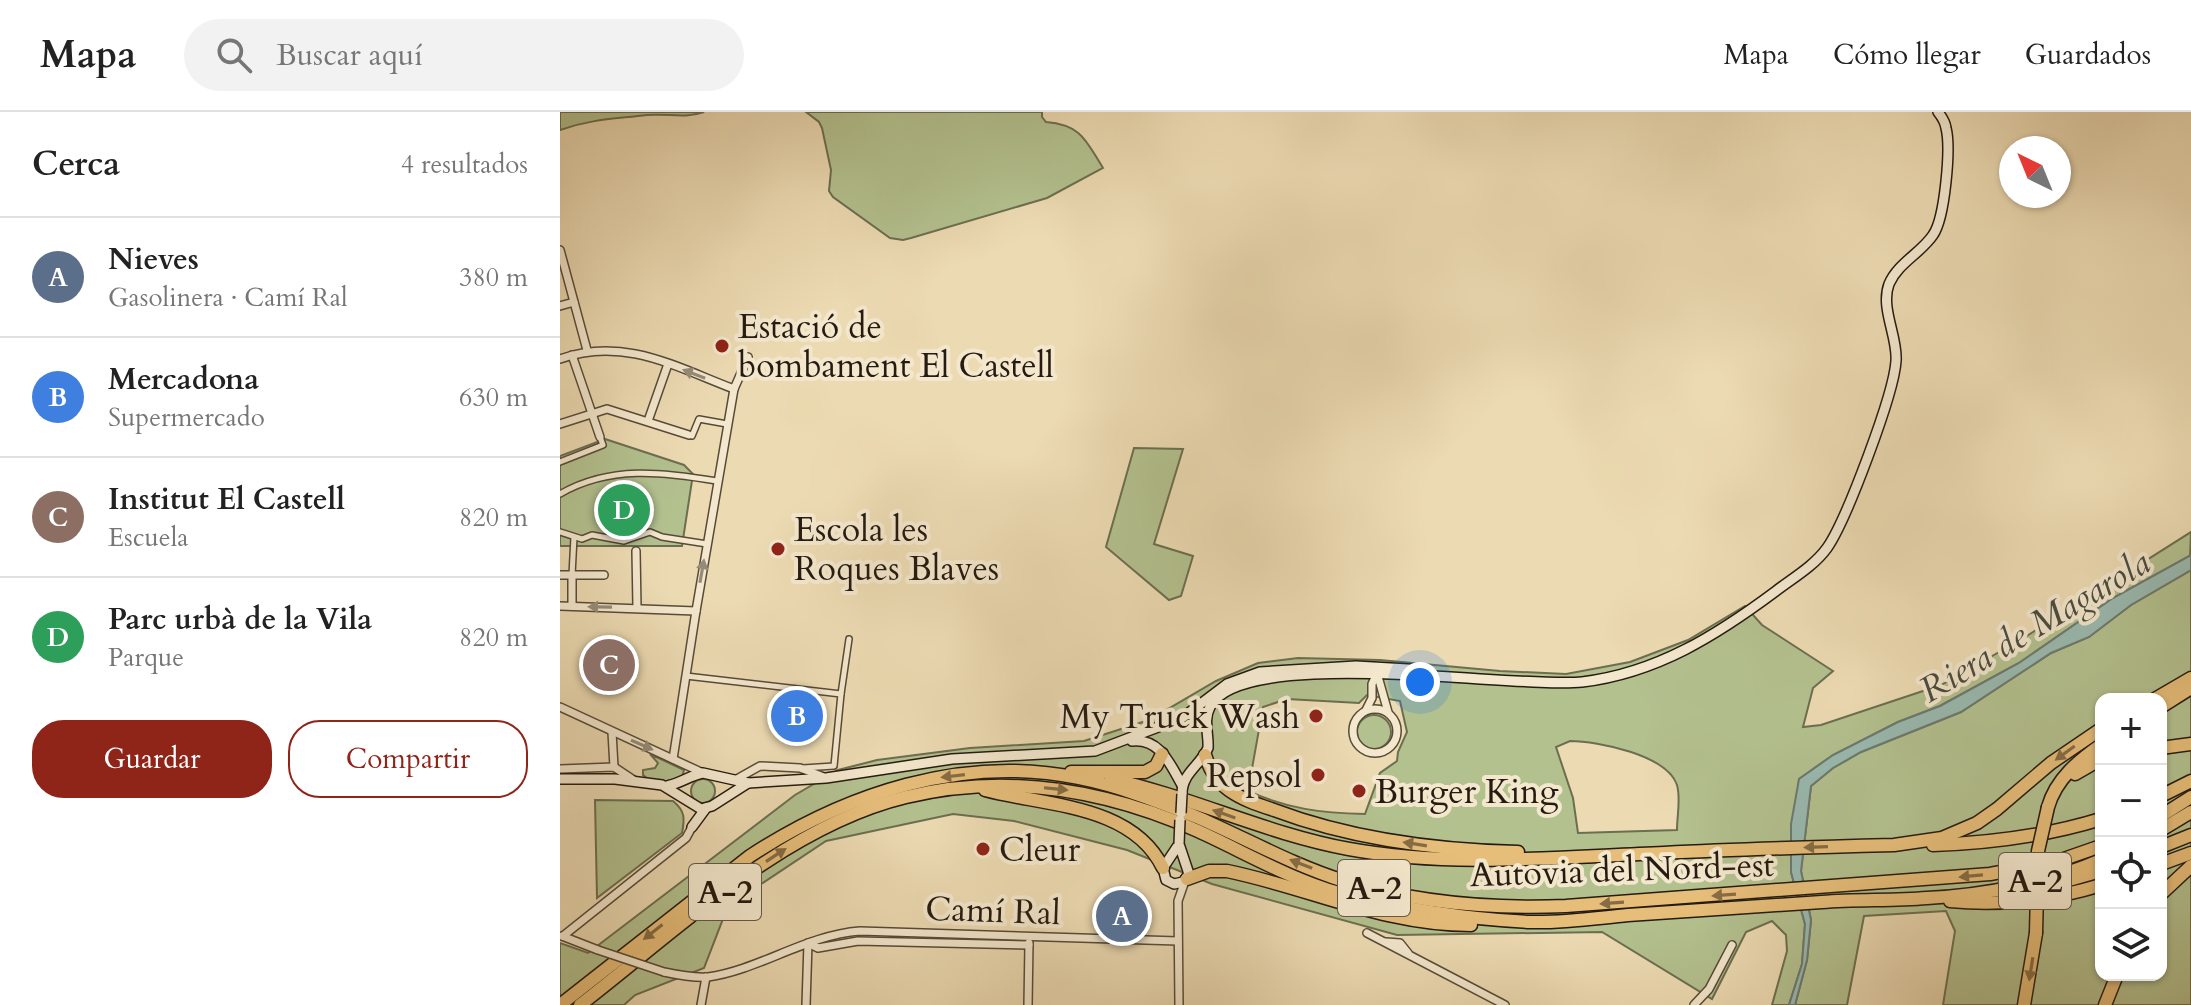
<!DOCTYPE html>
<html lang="es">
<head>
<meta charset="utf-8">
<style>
	:root { --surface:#fff; --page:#f2f2f2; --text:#222; --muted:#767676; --line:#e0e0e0; --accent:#8f2418 }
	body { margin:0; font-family:Cardo,serif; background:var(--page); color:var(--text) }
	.controls { position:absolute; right:24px; bottom:24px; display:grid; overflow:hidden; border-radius:16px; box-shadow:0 2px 6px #0004 }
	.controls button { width:72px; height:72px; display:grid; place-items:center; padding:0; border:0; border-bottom:2px solid var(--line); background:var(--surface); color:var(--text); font:40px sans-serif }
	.compass { position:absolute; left:1439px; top:24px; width:72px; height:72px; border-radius:50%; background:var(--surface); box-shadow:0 2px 6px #0004; rotate:317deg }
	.you { position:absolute; left:860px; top:570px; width:28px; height:28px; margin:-20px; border:6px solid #fff; border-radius:50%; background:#1a73e8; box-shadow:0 0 0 12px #1a73e833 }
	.badge { display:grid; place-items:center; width:52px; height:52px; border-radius:50%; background:var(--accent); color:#fff; font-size:26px; font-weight:700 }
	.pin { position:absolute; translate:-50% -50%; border:4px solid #fff; box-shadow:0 2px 8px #0006 }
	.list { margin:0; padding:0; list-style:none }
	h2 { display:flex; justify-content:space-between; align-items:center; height:104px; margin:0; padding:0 32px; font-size:34px }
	h2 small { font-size:26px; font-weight:400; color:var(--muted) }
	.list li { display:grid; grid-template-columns:52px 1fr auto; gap:24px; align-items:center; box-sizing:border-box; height:120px; padding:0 32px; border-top:2px solid var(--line) }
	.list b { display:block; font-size:30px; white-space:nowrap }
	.list p { margin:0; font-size:26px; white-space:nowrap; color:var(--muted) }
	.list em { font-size:26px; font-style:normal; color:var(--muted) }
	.actions { display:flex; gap:16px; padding:24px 32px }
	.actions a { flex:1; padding:18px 0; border:2px solid var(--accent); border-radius:32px; text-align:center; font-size:28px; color:var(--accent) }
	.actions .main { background:var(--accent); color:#fff }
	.icon { flex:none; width:44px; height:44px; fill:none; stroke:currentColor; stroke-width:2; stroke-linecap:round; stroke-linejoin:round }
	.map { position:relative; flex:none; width:1631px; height:893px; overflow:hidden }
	header { display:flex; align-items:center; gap:48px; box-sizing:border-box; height:112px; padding:0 40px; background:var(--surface); border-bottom:2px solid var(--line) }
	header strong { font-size:38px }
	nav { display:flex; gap:44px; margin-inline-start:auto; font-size:28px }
	.search { width:560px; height:72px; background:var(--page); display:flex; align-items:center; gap:20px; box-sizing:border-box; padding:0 28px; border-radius:44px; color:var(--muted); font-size:30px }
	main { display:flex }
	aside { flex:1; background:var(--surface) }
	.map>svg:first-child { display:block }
	.green { fill:#b3c18f; stroke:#6c6e50; stroke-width:2; fill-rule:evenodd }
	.water { fill:#99bab1; stroke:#6b7a71; stroke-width:2 }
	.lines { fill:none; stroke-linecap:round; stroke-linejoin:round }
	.pedestrian-casing { stroke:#574b38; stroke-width:8 }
	.minor-casing { stroke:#574b38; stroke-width:10 }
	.secondary-casing { stroke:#251b10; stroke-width:12 }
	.motorway-casing { stroke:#251b10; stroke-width:15 }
	.pedestrian { stroke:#f3e7cd; stroke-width:5 }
	.minor { stroke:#f3e7cd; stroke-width:7 }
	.secondary { stroke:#f3e7cd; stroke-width:9 }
	.motorway { stroke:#e6bd79; stroke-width:12 }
	.minor-bridge-casing { stroke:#574b38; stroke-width:10; stroke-linecap:butt }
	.secondary-bridge-casing { stroke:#251b10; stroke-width:12; stroke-linecap:butt }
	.motorway-bridge-casing { stroke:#251b10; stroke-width:15; stroke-linecap:butt }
	.minor-bridge { stroke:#f3e7cd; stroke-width:7 }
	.secondary-bridge { stroke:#f3e7cd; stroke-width:9 }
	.motorway-bridge { stroke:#e6bd79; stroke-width:12 }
	.oneway { fill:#968b78 }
	.oneway2 { fill:#866c44 }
	.poi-dot { fill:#8f2418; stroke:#f3e7cd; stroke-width:3 }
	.labels { text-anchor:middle; stroke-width:8; stroke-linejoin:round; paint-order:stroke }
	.shield { fill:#f3e7cd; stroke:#635849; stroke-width:2 }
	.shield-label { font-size:32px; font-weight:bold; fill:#251b10 }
	.poi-label { font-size:34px; fill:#251b10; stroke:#f3e7cd; text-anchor:start }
	.street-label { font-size:34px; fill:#251b10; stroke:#f3e7cd }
	.water-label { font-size:36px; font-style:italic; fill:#484b40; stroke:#f3e7cd }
</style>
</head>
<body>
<header>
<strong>Mapa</strong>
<div class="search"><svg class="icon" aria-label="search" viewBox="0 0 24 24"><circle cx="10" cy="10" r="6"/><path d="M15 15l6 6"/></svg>Buscar aquí</div>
<nav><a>Mapa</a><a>Cómo llegar</a><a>Guardados</a></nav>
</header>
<main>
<aside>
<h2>Cerca<small>4 resultados</small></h2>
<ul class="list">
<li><span class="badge" style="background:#5c6f8a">A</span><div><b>Nieves</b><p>Gasolinera · Camí Ral</p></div><em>380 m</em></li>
<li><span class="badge" style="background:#3f7fe0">B</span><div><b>Mercadona</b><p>Supermercado</p></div><em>630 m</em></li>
<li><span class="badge" style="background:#8d6e63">C</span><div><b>Institut El Castell</b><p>Escuela</p></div><em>820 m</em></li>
<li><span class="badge" style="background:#2e9e5b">D</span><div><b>Parc urbà de la Vila</b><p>Parque</p></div><em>820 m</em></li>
</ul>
<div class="actions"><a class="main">Guardar</a><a>Compartir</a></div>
</aside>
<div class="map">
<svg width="1631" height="893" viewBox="0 0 1631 893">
	<rect width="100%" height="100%" fill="#ecdab2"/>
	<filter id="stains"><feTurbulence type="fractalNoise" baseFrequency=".0025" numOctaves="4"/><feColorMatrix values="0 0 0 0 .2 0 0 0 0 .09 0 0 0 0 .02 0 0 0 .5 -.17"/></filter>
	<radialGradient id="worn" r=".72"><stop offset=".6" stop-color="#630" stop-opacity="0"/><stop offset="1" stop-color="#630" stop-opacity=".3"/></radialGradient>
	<g class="green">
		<path d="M0,0H144C124,7 107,1 87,3C55,7 31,7 0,18Z"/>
		<path d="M246,0H482V5L486,10C522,13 526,29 543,56L487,86L351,126L343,128L330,126L273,85L269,79L271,58L262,16L259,10Z"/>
		<polygon points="45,327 124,353 133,362 122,434 0,434 0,344"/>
		<polygon points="574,336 623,337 594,432 633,444 621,484 609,488 546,435"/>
		<path d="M1631,420L1630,444L1553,486L1459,551L1380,594L1338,610L1273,643L1239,667L1231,760L1245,812L1242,852L1229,893H1212L1227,839L1226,823L1212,809L1186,820L1152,887L1042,820L837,823L652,772L567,738L454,709L393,702L266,729L168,794L144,856L75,883L64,893H0V831L28,841L235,683L278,658L317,648L410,636L524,629L589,608L656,569L698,551L738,546L820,548L940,559L1006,562L1070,550L1128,528L1185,494L1202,513L1273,559L1253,576L1243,615L1261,613L1381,573L1462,527ZM807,583L840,589L847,620L838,640L837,649L820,661L805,702C761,701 728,697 688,679L703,595L727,587L799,591ZM1010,629C1038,629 1107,643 1117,673C1121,687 1117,703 1117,718L1018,721L1013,686L996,635Z"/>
		<path d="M1631,458V893H1383L1395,819L1386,799L1304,804L1287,893H1235L1247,848L1251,808L1241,759L1251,674L1273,656L1301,640L1401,600L1491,541L1529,525L1571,493ZM1541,587H1601V863H1541Z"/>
		<circle cx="814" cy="620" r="17"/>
		<path d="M90,642L124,658L122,666C109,669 93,673 83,663V658L95,656L98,651Z"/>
		<circle cx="143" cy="679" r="12"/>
		<path d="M35,688L113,689C125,699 125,706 122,721L37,786Z"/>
	</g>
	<polygon class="water" points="1631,443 1631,458 1571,493 1529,525 1491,541 1401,600 1301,640 1273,656 1251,674 1241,759 1251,808 1247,848 1235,893 1229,893 1242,852 1245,812 1231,760 1231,712 1239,667 1273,643 1338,610 1380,594 1459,551 1553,486"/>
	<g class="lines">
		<g class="pedestrian-casing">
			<g id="pedestrian">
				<polyline points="129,323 132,324 139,307 167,312"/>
				<polyline points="0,350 43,333 40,325"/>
				<path d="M0,382C50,353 103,360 157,369"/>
				<polyline points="0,420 22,427 32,423 64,429 90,420 102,425 147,432"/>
				<polyline points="12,463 14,425"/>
				<polyline points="126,564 281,582 274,654 243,656"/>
				<polyline points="281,582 289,527"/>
			</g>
		</g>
		<g class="minor-casing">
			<g id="minor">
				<polyline points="0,138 27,238"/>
				<polyline points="0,194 14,190"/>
				<polyline points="12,243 40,325"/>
				<path d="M0,247C63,224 116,255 174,277L188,245"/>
				<polyline points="88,309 108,252"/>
				<polyline points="0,312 47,297 129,323"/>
				<polyline points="76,439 77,496"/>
				<polyline points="0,463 44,463"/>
				<polyline points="12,463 12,494"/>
				<polyline points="0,494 136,499"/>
				<polyline points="817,561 828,600"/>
				<polyline points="0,595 143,661"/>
				<circle cx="815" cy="619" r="22"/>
				<polyline points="806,598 812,586 812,572 817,561"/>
				<polyline points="52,620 54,655"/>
				<polyline points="113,647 136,499 174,277"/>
				<polyline points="0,657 54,655 75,669"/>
				<polyline points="175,668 200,654 240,656 264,665"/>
				<polyline points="807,821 945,893"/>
				<polyline points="2,824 38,838"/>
				<polyline points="3,824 126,726 132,715"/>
				<polyline points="826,830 840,831 848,841"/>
				<path d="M104,860C118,863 134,866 148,865C199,858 246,823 300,819L618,829"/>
				<polyline points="141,893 146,865"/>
				<polyline points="246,893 248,831 258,836 298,829 469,833"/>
				<polyline points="468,893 469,831"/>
				<polyline points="619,893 618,789 625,769"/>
				<polyline points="1134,893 1149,877 1172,833"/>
			</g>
		</g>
		<g class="secondary-casing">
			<g id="secondary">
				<path d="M572,629C600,626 610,652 622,673"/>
				<polyline points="0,667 55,667 102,673 141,697 152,694 188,671"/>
				<path d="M107,674C121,671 131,663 143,661L188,671L266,666L392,647L535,639L622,606L667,572L700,560L796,554L865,558"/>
				<path d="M622,682C622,661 640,654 648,636C649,623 643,608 650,595C681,533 955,577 1022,570C1097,561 1157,523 1216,479C1233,466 1254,454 1267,436C1286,409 1334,282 1336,249C1338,225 1320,196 1329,172C1338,151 1361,141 1373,123C1385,106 1391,36 1386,16C1385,9 1382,5 1378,0"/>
				<polyline points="132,715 146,696"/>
				<polygon points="619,732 629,762 623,770 614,772 606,768 603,756"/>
			</g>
		</g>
		<g class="motorway-casing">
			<g id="motorway">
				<polyline points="1595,587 1631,566"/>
				<polyline points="1601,595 1631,576"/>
				<polyline points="1601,636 1631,632"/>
				<path d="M645,643C650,658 656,669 669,678C683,688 699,693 714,698C791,727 876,738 958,740"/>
				<polyline points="511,660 585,660 596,654 602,642"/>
				<polyline points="1515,662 1541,647"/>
				<path d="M551,667C632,685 707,722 789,737C893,756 999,745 1104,741C1180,737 1257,735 1334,733L1382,726L1417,711L1437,697L1491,651L1541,617"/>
				<path d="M425,678C485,694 572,692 603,756"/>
				<polyline points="1601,684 1631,669"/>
				<path d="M1488,695C1496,667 1518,649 1541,633"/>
				<polyline points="1601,704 1631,685"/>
				<polyline points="1601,718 1631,700"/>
				<path d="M1373,733C1431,731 1486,724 1541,707"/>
				<polyline points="1601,735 1631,723"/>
				<polyline points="1601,752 1631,741"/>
				<path d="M627,767L649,759H667C750,776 823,813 911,813"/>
				<polyline points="1477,777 1541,759"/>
				<polyline points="1601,782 1631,754"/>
				<path d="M1390,789C1441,794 1492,788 1541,773"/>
				<path d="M0,893L190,744C285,682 403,642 518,666C559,674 600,690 639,706C687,727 733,753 784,769C856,791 931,797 1006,794L1430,762L1495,750L1541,734"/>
				<path d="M20,893C117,818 225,714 346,685C446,661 544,677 638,719C684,740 730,767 779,781C842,797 906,807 971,810C1003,811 1036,806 1068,803C1133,799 1197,794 1262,790C1297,787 1332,789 1367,786C1425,783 1488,771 1541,748"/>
				<polyline points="1464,893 1476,821"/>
				<polyline points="1545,893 1557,863"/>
			</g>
		</g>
		<use href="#pedestrian" class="pedestrian"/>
		<use href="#minor" class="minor"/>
		<use href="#secondary" class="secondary"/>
		<use href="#motorway" class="motorway"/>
		<g class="minor-bridge-casing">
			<polyline id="minor-bridge" points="38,838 104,860"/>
		</g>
		<g class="secondary-bridge-casing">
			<g id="secondary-bridge">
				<polyline points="621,701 622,682"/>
				<polyline points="619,732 620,708"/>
			</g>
		</g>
		<g class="motorway-bridge-casing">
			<polyline id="motorway-bridge" points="1476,821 1478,739 1488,695"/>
		</g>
		<use href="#minor-bridge" class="minor-bridge"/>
		<use href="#secondary-bridge" class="secondary-bridge"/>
		<use href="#motorway-bridge" class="motorway-bridge"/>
	</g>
	<defs><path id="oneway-solid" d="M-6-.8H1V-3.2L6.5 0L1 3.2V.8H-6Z" transform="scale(2)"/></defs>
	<g class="oneway">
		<use href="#oneway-solid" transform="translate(134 262) rotate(-159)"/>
		<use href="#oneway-solid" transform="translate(142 459) rotate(-80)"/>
		<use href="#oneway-solid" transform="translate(40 495) rotate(-179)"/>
		<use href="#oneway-solid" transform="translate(82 633) rotate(24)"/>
	</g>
	<g class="oneway2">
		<use href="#oneway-solid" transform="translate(1505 641) rotate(144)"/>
		<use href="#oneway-solid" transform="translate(393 664) rotate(173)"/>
		<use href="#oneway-solid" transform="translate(496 677) rotate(6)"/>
		<use href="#oneway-solid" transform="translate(664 702) rotate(-161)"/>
		<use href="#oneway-solid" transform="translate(855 732) rotate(-171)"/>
		<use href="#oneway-solid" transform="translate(1256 735) rotate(178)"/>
		<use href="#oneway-solid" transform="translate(216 743) rotate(-33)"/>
		<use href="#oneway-solid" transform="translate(741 752) rotate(-159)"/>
		<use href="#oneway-solid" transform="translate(1411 764) rotate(175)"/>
		<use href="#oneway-solid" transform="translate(1164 783) rotate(176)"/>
		<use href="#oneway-solid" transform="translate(1052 791) rotate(176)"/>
		<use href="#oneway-solid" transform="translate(93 820) rotate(142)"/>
		<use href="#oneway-solid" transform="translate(1471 857) rotate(99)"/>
	</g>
	<g class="poi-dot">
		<circle cx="162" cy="234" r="8"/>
		<circle cx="218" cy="437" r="8"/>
		<circle cx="756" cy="604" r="8"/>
		<circle cx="758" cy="663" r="8"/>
		<circle cx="799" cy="679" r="8"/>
		<circle cx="423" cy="737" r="8"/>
	</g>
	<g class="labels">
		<g class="shield">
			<rect x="1439" y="741" width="72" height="56" rx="6"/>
			<rect x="778" y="748" width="72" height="56" rx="6"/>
			<rect x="129" y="752" width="72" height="56" rx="6"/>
		</g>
		<g class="shield-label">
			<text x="1475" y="780">A-2</text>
			<text x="814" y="787">A-2</text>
			<text x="165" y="791">A-2</text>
		</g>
		<g class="poi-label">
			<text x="178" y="226">Estació de<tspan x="178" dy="39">bombament El Castell</tspan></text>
			<text x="234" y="429">Escola les<tspan x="234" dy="39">Roques Blaves</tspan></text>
			<text x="740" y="616" text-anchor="end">My Truck Wash</text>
			<text x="742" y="675" text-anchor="end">Repsol</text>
			<text x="815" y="691">Burger King</text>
			<text x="439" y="749">Cleur</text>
		</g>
		<g class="street-label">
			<text transform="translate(1062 757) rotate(-2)" y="12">Autovia del Nord-est</text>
			<text transform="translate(433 798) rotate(2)" y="12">Camí Ral</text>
		</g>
		<g class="water-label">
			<text transform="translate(1474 513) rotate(-31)" y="13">Riera de Magarola</text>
		</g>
	</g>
	<rect width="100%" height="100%" filter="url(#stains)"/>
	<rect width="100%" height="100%" fill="url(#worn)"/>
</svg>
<div class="controls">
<button>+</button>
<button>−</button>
<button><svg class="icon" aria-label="locate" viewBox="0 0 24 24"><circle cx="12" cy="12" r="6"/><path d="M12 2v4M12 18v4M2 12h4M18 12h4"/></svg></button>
<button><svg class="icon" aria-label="layers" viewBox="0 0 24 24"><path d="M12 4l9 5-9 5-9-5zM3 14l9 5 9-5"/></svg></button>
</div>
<svg class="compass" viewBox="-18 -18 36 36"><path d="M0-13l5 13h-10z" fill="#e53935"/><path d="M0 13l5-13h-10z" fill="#767676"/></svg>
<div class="you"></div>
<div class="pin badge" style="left:562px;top:804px;background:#5c6f8a">A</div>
<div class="pin badge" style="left:237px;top:604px;background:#3f7fe0">B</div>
<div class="pin badge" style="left:49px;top:553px;background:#8d6e63">C</div>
<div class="pin badge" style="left:64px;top:398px;background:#2e9e5b">D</div>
</div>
</main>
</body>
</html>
